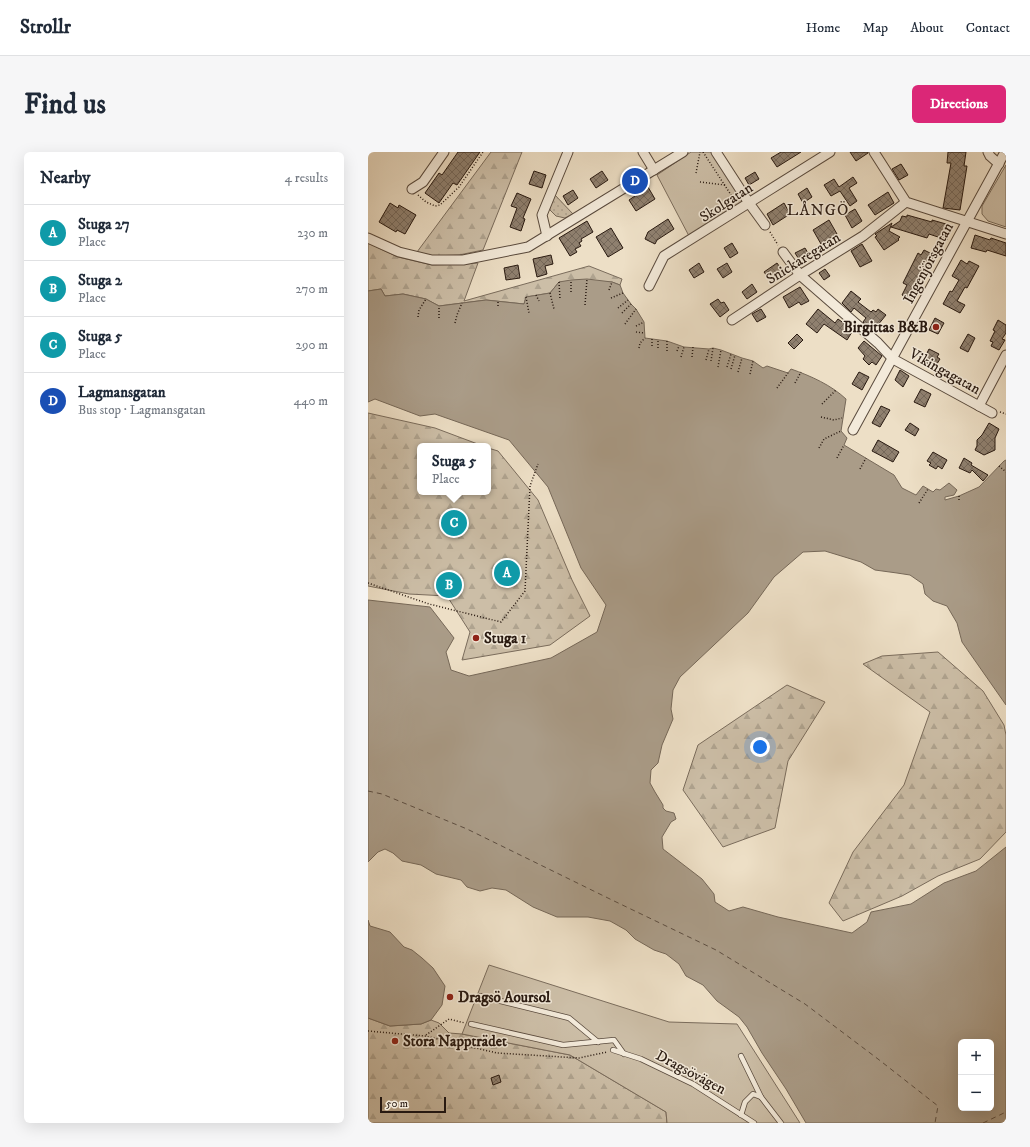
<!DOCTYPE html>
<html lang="en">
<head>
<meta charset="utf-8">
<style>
	:root { --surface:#fff; --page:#f6f6f7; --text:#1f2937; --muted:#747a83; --line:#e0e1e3; --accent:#db2777 }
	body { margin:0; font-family:"IM FELL DW Pica",serif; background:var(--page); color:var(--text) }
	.controls { position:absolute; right:12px; bottom:12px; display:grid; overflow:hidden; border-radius:6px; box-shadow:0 4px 16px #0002 }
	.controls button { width:36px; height:36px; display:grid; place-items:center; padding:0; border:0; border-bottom:1px solid var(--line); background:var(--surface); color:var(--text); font:20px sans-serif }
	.scale { position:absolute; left:12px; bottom:10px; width:66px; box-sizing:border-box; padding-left:4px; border:2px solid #291a11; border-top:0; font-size:11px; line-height:14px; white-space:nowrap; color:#291a11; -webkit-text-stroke:3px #f3eada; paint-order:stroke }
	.you { position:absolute; left:392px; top:595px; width:14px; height:14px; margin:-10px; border:3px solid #fff; border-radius:50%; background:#1a73e8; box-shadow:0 0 0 6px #1a73e833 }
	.badge { display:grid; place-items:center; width:26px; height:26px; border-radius:50%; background:var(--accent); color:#fff; font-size:13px; font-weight:700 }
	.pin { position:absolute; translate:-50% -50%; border:2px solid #fff; box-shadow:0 1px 4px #0006 }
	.popup { position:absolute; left:49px; top:291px; width:74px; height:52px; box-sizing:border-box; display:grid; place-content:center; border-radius:6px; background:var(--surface); filter:drop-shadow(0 1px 3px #0005); font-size:13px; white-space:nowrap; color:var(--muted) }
	.popup b { font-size:15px; color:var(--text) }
	.popup::after { content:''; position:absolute; left:50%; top:100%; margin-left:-8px; border:8px solid transparent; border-top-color:var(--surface) }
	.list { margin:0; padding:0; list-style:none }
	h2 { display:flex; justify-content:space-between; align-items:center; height:52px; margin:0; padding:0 16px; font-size:17px }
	h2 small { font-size:13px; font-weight:400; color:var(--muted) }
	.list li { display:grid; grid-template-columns:26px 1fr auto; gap:12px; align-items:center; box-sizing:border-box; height:56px; padding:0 16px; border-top:1px solid var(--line) }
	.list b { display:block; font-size:15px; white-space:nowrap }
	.list p { margin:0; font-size:13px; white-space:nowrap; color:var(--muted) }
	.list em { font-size:13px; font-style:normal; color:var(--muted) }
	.map { position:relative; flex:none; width:638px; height:971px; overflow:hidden; border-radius:6px }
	header { display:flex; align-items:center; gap:24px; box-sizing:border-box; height:56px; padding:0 20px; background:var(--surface); border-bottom:1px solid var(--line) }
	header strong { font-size:19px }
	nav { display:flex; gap:22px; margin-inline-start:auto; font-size:14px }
	.intro { display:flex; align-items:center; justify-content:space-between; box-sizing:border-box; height:96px; padding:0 24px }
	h1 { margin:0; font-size:28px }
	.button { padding:10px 18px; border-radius:6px; background:var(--accent); color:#fff; font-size:14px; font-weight:700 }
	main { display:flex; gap:24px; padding:0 24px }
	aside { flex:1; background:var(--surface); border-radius:6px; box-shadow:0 4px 16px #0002 }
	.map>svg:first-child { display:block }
	.grass { fill:url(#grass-dots); stroke:#7a6c5c }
	.forest { fill:url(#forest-firs); stroke:#7a6c5c }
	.park { fill:#ccbea7; stroke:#7a6c5c }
	.water { fill:#aa9c88; stroke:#766858; fill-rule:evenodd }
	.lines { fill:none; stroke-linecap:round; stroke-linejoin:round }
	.ferry { stroke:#5d4e41; stroke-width:1; stroke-dasharray:5 4; stroke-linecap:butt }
	.building { fill:url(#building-cross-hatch); stroke:#291a11 }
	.service-casing { stroke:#5a4b3e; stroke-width:6 }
	.minor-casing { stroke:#5a4b3e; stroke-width:11 }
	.path { stroke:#291a11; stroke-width:1.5; stroke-dasharray:1 2; stroke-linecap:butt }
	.service { stroke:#f3eada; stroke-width:4.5 }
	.minor { stroke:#f3eada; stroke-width:9 }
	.poi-dot { fill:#8f2418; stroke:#f3eada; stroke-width:1.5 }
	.labels { text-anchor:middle; stroke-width:3; stroke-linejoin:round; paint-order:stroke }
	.street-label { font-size:15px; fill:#291a11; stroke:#f3eada }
	.poi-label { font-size:15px; font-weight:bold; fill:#291a11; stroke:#f3eada; text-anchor:start }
	.neighbourhood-label { font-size:16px; letter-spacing:1px; fill:#291a11; stroke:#f3eada }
</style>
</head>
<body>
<header>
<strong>Strollr</strong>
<nav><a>Home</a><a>Map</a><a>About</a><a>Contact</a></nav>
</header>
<div class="intro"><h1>Find us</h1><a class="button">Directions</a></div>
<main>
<aside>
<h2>Nearby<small>4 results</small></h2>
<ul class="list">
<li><span class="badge" style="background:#0f9aa8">A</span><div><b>Stuga 27</b><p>Place</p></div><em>230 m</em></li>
<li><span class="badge" style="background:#0f9aa8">B</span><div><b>Stuga 2</b><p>Place</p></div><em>270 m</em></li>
<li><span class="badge" style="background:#0f9aa8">C</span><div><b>Stuga 5</b><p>Place</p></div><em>290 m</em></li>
<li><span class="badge" style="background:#1a4fb4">D</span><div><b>Lagmansgatan</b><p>Bus stop · Lagmansgatan</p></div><em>440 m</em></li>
</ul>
</aside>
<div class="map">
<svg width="638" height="971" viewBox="0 0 638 971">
	<defs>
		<pattern id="grass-dots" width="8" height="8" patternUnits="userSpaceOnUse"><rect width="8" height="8" fill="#ccbea7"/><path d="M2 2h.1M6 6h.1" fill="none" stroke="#afa38f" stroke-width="1.8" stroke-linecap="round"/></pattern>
		<pattern id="forest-firs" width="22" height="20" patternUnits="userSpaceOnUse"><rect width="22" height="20" fill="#ccbea7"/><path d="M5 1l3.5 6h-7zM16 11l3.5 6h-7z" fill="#afa38f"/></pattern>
		<pattern id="building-cross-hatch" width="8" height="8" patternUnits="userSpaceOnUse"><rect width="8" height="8" fill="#8f806f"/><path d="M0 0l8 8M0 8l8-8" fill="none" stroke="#75685a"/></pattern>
	</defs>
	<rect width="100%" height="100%" fill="#eddfc6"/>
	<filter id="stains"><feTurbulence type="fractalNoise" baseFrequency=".005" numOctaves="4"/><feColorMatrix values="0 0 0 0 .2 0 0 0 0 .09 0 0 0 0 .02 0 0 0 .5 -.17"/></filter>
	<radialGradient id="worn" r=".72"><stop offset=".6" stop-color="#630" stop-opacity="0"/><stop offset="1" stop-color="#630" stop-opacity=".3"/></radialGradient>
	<polygon class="grass" points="186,42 205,62 197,66 188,64 182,58 181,51"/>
	<g class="forest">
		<polygon points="123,0 154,0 115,98 91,103 65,104 49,100"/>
		<polygon points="0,91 30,105 64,113 97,112 110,111 96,149 221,114 254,127 252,133 244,130 191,130 182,141 158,145 156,152 118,148 71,154 58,147 35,142 17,144 13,137 0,139"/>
		<polygon points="0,261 67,276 115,294 52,294 52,340 120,340 120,296 130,299 170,348 204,428 222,464 182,493 94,508 102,480 79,444 41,442 0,434"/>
		<polygon points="570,500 615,539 636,573 638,583 638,680 612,707 570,724 534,744 475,769 461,751 485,700 536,633 562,560 495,512 514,504"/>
		<polygon points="419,533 457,550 420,609 407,676 355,695 315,638 330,593"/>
		<polygon points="0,866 22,874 53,872 63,868 71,871 81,881 94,882 202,903 298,960 299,971 0,971"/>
	</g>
	<g class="park">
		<polygon points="323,0 344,0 377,50 321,84 289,23"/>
		<polygon points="638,13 638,75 620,69 614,62 614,54"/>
		<polygon points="121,813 301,870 369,872 432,971 299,971 298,960 202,903 94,882"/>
	</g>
	<g class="water">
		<path d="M219,127L244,130L252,133L255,141L263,152L268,157L276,170L277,186L299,189L316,195L341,197L345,196L353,198L374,206L385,209L395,216L399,214L420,221L423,217C443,224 463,233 478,247L473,279L479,286L476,293L526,323L534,336L548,343L555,334L565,340L568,337L572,338L581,331L589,338L586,343L577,345V348L591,344L611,335L636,309L638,308V553L594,490L589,471L579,454L565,449L557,442L555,432L542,423L529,421L507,418L493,410L457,399L435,400L406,425L380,461L312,525L305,538L303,557L305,567L294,593L290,611L283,618L282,631L287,640L295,653V656L298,659L306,661L308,667L303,670L294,685L295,697L334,727L346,742L347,750L361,759L375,755L410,765L484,781L499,770L503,760L543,752L576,731L608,719L638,695V971H438L418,937L394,901L379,875L371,865L349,849L335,833L318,824L311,812L298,802L286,798L267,787L258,778L242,769L220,765H189L165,755L138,738L124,736L112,739L99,735L93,728L68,722L53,713L34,709L25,701L17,697L10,700L0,710V448L62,455L86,486L78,500L83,518L101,524L183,506L229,480L238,453L213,416L180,335L141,288L67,262L52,264L7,247L0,250V139L13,137L17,144L35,142L58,147L71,154L118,148L156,152L158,145L182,141L191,130L203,128ZM593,890H623V956H593Z"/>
		<polygon points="0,768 2,774 22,780 36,795 44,798 54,806 65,816 77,834 74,853 63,868 53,872 22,874 0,866"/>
	</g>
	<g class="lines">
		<g class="ferry">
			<polyline points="0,639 14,642 99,677 244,748 348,798 437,852 510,907 570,954 567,971"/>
			<polyline points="615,971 638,960"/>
		</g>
	</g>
	<g class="building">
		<polygon points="90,0 112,0 89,33 85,31 71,51 57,41 71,21 74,23"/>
		<polygon points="413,0 433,0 409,15 403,6"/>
		<polygon points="482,0 500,0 500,1 488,9"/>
		<polygon points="580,0 598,0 596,14 599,14 592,58 575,56 583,11 579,11"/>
		<polygon points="533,12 540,23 531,28 524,17"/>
		<polygon points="166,19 178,23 174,36 161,32"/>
		<polygon points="234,19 240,28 228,36 222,27"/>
		<polygon points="387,20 391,27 381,33 377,26"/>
		<polygon points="485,25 489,31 481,36 489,49 482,54 472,39 463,44 456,33 466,27 471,35"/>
		<polygon points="280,35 287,47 268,59 261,48 267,44 265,41 271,38 273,40"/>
		<polygon points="439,36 444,45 435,51 430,42"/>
		<polygon points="205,38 210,46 200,53 195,44"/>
		<polygon points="520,40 526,51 507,63 500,53"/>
		<polygon points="149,41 163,47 155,66 157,67 153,79 142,75 149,56 143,54"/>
		<polygon points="22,51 30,56 31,53 48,63 37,82 29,78 28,80 11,70"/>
		<polygon points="416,51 422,62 405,73 399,62"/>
		<polygon points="487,57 494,69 484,76 477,63"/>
		<polygon points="539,63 564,70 564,68 578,72 578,74 580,75 579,77 582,78 579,88 561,82 559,86 523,75 532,69 534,64 539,65"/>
		<polygon points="300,67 306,77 289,88 287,92 277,87 280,80"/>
		<polygon points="461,68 469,82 453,92 445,78"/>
		<polygon points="219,69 225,80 213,87 214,89 211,91 213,94 207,97 209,100 202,104 191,86"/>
		<polygon points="524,71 521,79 532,85 530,87 531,88 516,98 507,85 509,84 507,82"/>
		<polygon points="243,76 255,96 240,105 228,85"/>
		<polygon points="607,83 622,88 623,86 638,91 638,104 619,98 618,100 603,96"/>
		<polygon points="364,91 370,101 362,106 356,96"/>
		<polygon points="494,92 504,109 492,115 483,99"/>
		<polygon points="437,96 443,106 434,112 427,101"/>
		<polygon points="556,98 566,103 563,108 565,109 544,148 534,143 539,133 535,131 550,101 553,103"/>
		<polygon points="183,103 185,112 177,114 179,122 169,125 165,107"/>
		<polygon points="593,108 599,112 601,109 611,114 599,136 597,135 589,149 597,153 592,161 575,152 582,139 584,140 591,128 584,124"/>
		<polygon points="331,111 336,120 326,126 321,118"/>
		<polygon points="359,111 364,120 355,126 349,117"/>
		<polygon points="409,111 416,121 404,131 396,120"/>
		<polygon points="150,113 152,126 138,128 136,116"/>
		<polygon points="457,117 462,124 456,128 451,121"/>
		<polygon points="384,132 389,140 379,147 374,140"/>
		<polygon points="432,135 441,149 433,153 431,150 421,156 415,145"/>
		<polygon points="483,139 493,147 490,150 503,160 505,158 508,160 510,157 518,163 505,179 495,170 498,166 486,156 483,160 474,151"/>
		<polygon points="350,147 353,151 356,150 361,158 352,165 342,152"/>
		<polygon points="393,157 398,165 389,170 384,162"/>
		<polygon points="450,157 467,171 470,167 481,175 480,177 484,180 479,188 456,172 449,181 438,172"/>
		<polygon points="567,166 576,171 570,182 561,178"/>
		<polygon points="630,168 638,173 638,181 634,187 637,188 631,198 623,194 625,190 622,189 627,179 625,178"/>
		<polygon points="429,182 435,188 426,197 420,191"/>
		<polygon points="600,182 607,186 600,200 592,196"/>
		<polygon points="496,189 514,204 508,213 504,210 501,213 495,207 497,204 490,196"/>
		<polygon points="561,197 571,202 569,205 572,207 567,215 555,209"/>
		<polygon points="532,218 541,224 535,235 527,228"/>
		<polygon points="491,220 501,225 494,238 484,232"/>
		<polygon points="553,237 563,242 557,255 546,250"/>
		<polygon points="513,254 522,258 512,275 504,271"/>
		<polygon points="542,271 551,277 547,284 537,278"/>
		<polygon points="621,271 631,277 627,286 627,298 616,303 607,298 609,294 609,288 614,283"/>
		<polygon points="510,288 531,300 525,310 504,299"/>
		<polygon points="565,300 579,308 574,317 570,314 568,317 561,313 563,311 559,309"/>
		<polygon points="596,306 604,311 603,313 620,323 615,329 604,318 602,321 591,316"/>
		<polygon points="131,923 133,930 125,933 123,926"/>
	</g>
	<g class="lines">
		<g class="service-casing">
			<g id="service">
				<polyline points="112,844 201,866 230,890"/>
				<polyline points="103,872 195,893 246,888 256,902"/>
				<polyline points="245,898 273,907 325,932 386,971"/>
				<polyline points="373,904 393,945"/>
				<polyline points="373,963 377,950 385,942 393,945 413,971"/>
			</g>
		</g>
		<g class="minor-casing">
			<g id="minor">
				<polyline points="275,0 286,18"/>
				<polyline points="348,0 381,51 397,73"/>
				<polyline points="506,0 538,50 638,82"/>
				<polyline points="620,0 622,4 631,12"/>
				<polyline points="44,37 55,30 76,0"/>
				<polyline points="179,84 174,63 200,0"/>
				<polyline points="0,86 31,100 64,108 95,108 160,95 315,0"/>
				<polyline points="415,100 432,123 510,191 525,207 624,261"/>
				<polyline points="281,134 296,104 462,0"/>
				<polyline points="364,168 432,123 495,84 538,50"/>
				<polyline points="611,254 638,203"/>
				<polyline points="485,278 637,0"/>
			</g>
		</g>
		<g class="path">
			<polyline points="335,0 367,49"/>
			<polyline points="328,21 332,0"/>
			<polyline points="332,30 357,33"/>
			<polyline points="50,43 58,50 67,54 72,53 91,35 115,0"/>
			<polyline points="402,80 410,93"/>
			<polyline points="191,130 192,147"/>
			<polyline points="241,138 244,130"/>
			<polyline points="203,140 203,128"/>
			<polyline points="182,141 186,157"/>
			<polyline points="168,143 171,149"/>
			<polyline points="158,145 161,161"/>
			<polyline points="243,146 255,141"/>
			<polyline points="217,153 219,127"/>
			<polyline points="130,154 130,149"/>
			<polyline points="250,156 260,148"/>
			<polyline points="254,161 263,152"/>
			<polyline points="50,165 51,158 58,147"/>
			<polyline points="71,166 71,154"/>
			<polyline points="87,171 89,163 94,151"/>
			<polyline points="257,172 268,157"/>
			<polyline points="268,174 276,170"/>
			<polyline points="268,180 276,181"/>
			<polyline points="284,194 284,187"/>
			<polyline points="271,196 272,191 277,186"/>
			<polyline points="290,196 290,188"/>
			<polyline points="299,199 299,189"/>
			<polyline points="309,199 311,194"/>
			<polyline points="313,205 316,195"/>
			<polyline points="324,205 325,195"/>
			<polyline points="338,208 341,197"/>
			<polyline points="343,209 345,196"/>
			<polyline points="350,215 353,198"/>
			<polyline points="359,215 363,202"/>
			<polyline points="363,217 367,203"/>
			<polyline points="370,220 374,206"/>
			<polyline points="382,222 385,209"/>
			<polyline points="427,231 433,220"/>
			<polyline points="409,236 420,221"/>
			<polyline points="454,252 468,238"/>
			<polyline points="632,260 638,262"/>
			<polyline points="453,265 466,268 474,266"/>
			<polyline points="451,296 456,287 473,279"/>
			<polyline points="469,306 476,293"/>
			<polyline points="631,314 638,320"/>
			<polyline points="492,317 498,306"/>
			<polyline points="591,344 591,350"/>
			<polyline points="551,351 560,337"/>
			<polyline points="0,431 61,452 133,470 157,439 162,334 170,312"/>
			<polyline points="0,879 11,880 57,884 129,901 211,906 239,900"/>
			<polyline points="58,883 81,867 97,871"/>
		</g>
		<use href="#service" class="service"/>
		<use href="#minor" class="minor"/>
	</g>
	<g class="poi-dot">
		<circle cx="568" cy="175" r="4"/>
		<circle cx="108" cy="486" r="4"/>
		<circle cx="82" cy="845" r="4"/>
		<circle cx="27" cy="889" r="4"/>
	</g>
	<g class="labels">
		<g class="street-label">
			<text transform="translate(358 50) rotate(-33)" y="5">Skolgatan</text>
			<text transform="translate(435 106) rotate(-32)" y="5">Snickaregatan</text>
			<text transform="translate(560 111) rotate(-62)" y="5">Ingenjörsgatan</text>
			<text transform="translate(577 219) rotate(29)" y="5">Vikingagatan</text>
			<text transform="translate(323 920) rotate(28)" y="5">Dragsövägen</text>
		</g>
		<g class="poi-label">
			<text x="560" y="180" text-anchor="end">Birgittas B&amp;B</text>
			<text x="116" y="491">Stuga 1</text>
			<text x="90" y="850">Dragsö Aoursol</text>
			<text x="35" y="894">Stora Nappträdet</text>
		</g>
		<g class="neighbourhood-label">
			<text x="450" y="63">LÅNGÖ</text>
		</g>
	</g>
	<rect width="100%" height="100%" filter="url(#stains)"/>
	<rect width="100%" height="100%" fill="url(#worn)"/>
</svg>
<div class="controls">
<button>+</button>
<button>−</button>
</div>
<div class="scale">50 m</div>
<div class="you"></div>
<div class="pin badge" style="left:139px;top:421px;background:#0f9aa8">A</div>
<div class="pin badge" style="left:81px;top:433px;background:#0f9aa8">B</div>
<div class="pin badge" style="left:86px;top:371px;background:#0f9aa8">C</div>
<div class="popup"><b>Stuga 5</b>Place</div>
<div class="pin badge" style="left:267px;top:29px;background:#1a4fb4">D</div>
</div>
</main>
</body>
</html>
